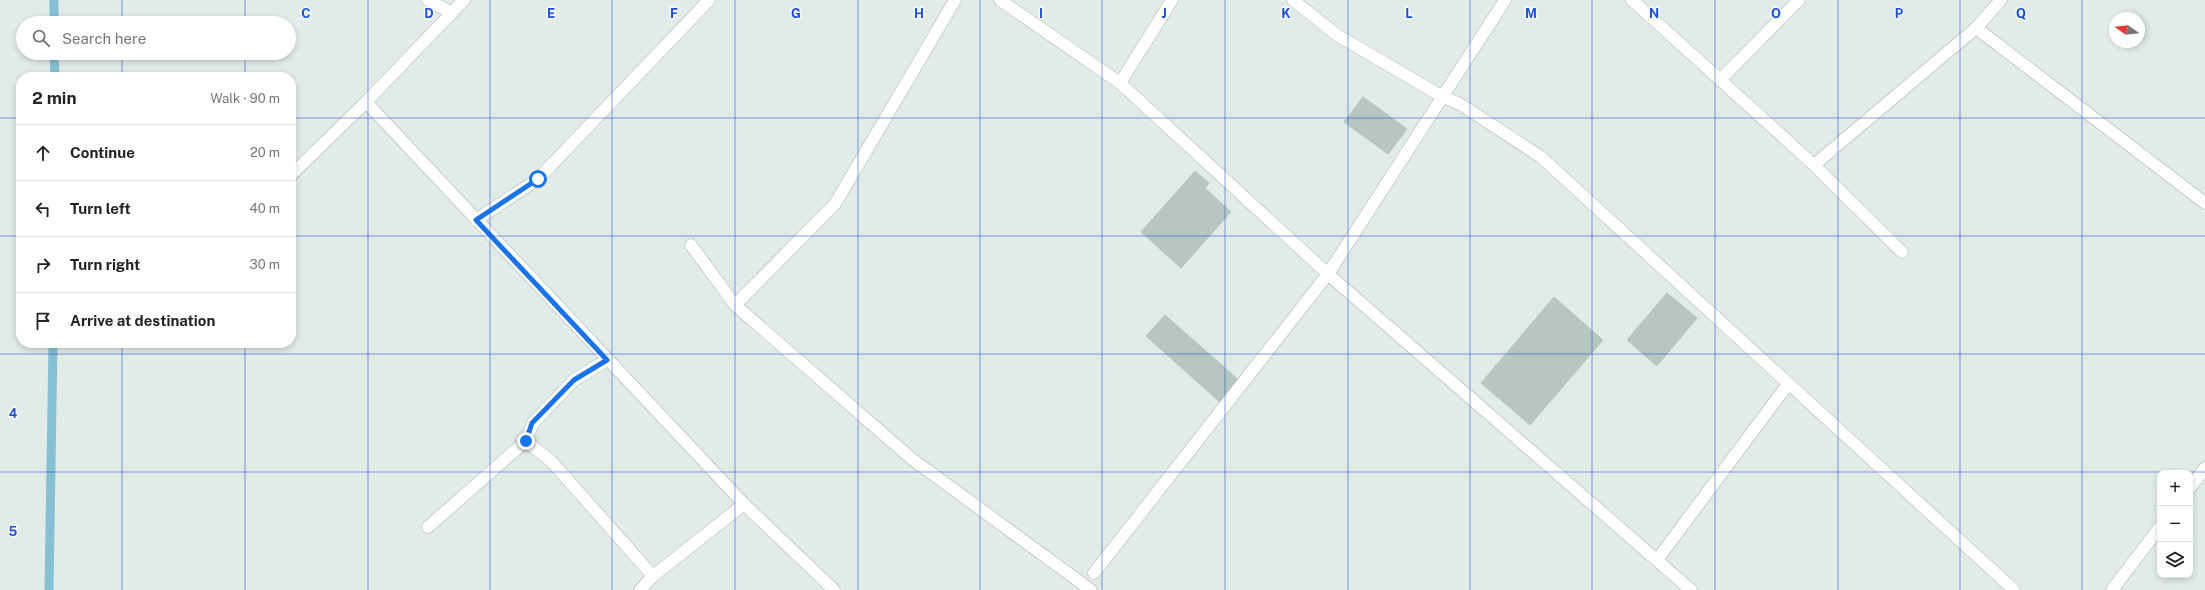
<!DOCTYPE html>
<html lang="en">
<head>
<meta charset="utf-8">
<style>
	:root { --surface:#fff; --page:#f6f6f6; --text:#222; --muted:#767676; --line:#e0e0e0 }
	body { margin:0; font-family:"Public Sans",sans-serif; background:var(--page); color:var(--text) }
	.controls { position:absolute; right:12px; bottom:12px; display:grid; overflow:hidden; border-radius:8px; box-shadow:0 2px 6px #0003 }
	.controls button { width:36px; height:36px; display:grid; place-items:center; padding:0; border:0; border-bottom:1px solid var(--line); background:var(--surface); color:var(--text); font:20px sans-serif }
	.compass { position:absolute; left:2109px; top:12px; width:36px; height:36px; border-radius:50%; background:var(--surface); box-shadow:0 2px 6px #0003; rotate:284deg }
	.stop { position:absolute; width:12px; height:12px; margin:-9px; border:3px solid #1a73e8; border-radius:50%; background:#fff }
	.stop.end { background:#1a73e8; border-color:#fff; box-shadow:0 1px 4px #0008 }
	.list { margin:0; padding:0; list-style:none }
	h2 { display:flex; justify-content:space-between; align-items:center; height:52px; margin:0; padding:0 16px; font-size:17px }
	h2 small { font-size:13px; font-weight:400; color:var(--muted) }
	.list li { display:grid; grid-template-columns:26px 1fr auto; gap:12px; align-items:center; box-sizing:border-box; height:56px; padding:0 16px; border-top:1px solid var(--line) }
	.list b { display:block; font-size:15px; white-space:nowrap }
	.list em { font-size:13px; font-style:normal; color:var(--muted) }
	.icon { flex:none; width:22px; height:22px; fill:none; stroke:currentColor; stroke-width:2; stroke-linecap:round; stroke-linejoin:round }
	.map { position:relative; flex:none; width:2205px; height:590px; overflow:hidden }
	.search { position:absolute; background:var(--surface); box-shadow:0 2px 6px #0003; left:16px; top:16px; width:280px; height:44px; display:flex; align-items:center; gap:10px; box-sizing:border-box; padding:0 14px; border-radius:22px; color:var(--muted); font-size:15px }
	.panel { position:absolute; background:var(--surface); box-shadow:0 2px 6px #0003; left:16px; top:72px; width:280px; height:276px; border-radius:16px }
	.map>svg:first-child { display:block }
	.lines { fill:none; stroke-linecap:round; stroke-linejoin:round }
	.stream { stroke:#87c0d3; stroke-width:9 }
	.building { fill:#b6c7c2; stroke:#b4c6c0 }
	.minor-casing { stroke:#a4b4b1; stroke-width:13 }
	.minor { stroke:#fff; stroke-width:12 }
	.route { stroke:#1a73e8; stroke-width:5 }
	.grid { fill:none; stroke:#1d4ed8; stroke-width:1; stroke-opacity:0.55 }
	.grid-label { font-size:13px; text-anchor:middle; font-weight:bold; fill:#1d4ed8; stroke:#f2f9f6; stroke-width:3; stroke-linejoin:round; paint-order:stroke }
</style>
</head>
<body>
<div class="map">
<svg width="2205" height="590" viewBox="0 0 2205 590">
	<rect width="100%" height="100%" fill="#e1ece9"/>
	<g class="lines">
		<g class="stream">
			<polyline points="54,0 54,23"/>
			<polyline points="54,53 55,77"/>
			<polyline points="49,590 53,343"/>
		</g>
	</g>
	<g class="building">
		<polygon points="1363,97 1407,129 1388,154 1344,122"/>
		<polygon points="1195,171 1209,183 1205,188 1231,212 1181,268 1141,232"/>
		<polygon points="1667,293 1697,318 1657,366 1627,340"/>
		<polygon points="1554,297 1603,340 1530,425 1481,383"/>
		<polygon points="1165,315 1242,383 1222,404 1146,336"/>
	</g>
	<g class="lines">
		<g class="minor-casing">
			<g id="minor">
				<polyline points="428,0 452,13"/>
				<polyline points="1000,0 1120,83 1328,274 1691,590"/>
				<polyline points="1293,0 1337,35 1443,97 1460,104 1541,157 2014,590"/>
				<polyline points="1632,0 1814,165 1902,252"/>
				<polyline points="1976,28 2205,203"/>
				<polyline points="1720,80 1799,0"/>
				<polyline points="1120,83 1172,0"/>
				<polyline points="366,102 744,504 834,590"/>
				<polyline points="1814,165 1976,28 2001,0"/>
				<polyline points="291,175 366,102 464,0"/>
				<polyline points="476,220 538,179 709,0"/>
				<polyline points="691,245 735,305 912,459 1091,590"/>
				<polyline points="735,305 835,204 955,0"/>
				<polyline points="526,441 551,461 653,576"/>
				<polyline points="2190,488 2205,468"/>
				<polyline points="428,527 526,441 533,423 574,380 607,360"/>
				<polyline points="1657,560 1788,384"/>
				<polyline points="1094,573 1328,274 1505,0"/>
				<polyline points="640,590 653,576 744,504"/>
				<polyline points="2112,590 2160,527"/>
			</g>
		</g>
		<use href="#minor" class="minor"/>
	</g>
	<g class="lines">
		<polyline class="route" points="526,441 532,423 574,380 607,360 476,220 538,179"/>
	</g>
	<path class="grid" d="M122,0V23M245,0V23M368,0V590M490,0V590M612,0V590M735,0V590M858,0V590M980,0V590M1102,0V590M1225,0V590M1348,0V590M1470,0V590M1592,0V590M1715,0V590M1838,0V590M1960,0V590M2082,0V590M122,53V77M245,53V77M0,118H21M291,118H2205M0,236H21M291,236H2205M122,343V590M245,343V590M0,354H2205M0,472H2205"/>
	<g class="grid-label">
		<text x="306" y="18">C</text>
		<text x="429" y="18">D</text>
		<text x="551" y="18">E</text>
		<text x="674" y="18">F</text>
		<text x="796" y="18">G</text>
		<text x="919" y="18">H</text>
		<text x="1041" y="18">I</text>
		<text x="1164" y="18">J</text>
		<text x="1286" y="18">K</text>
		<text x="1409" y="18">L</text>
		<text x="1531" y="18">M</text>
		<text x="1654" y="18">N</text>
		<text x="1776" y="18">O</text>
		<text x="1899" y="18">P</text>
		<text x="2021" y="18">Q</text>
		<text x="13" y="418">4</text>
		<text x="13" y="536">5</text>
	</g>
</svg>
<div class="controls">
<button>+</button>
<button>−</button>
<button><svg class="icon" aria-label="layers" viewBox="0 0 24 24"><path d="M12 4l9 5-9 5-9-5zM3 14l9 5 9-5"/></svg></button>
</div>
<svg class="compass" viewBox="-18 -18 36 36"><path d="M0-13l5 13h-10z" fill="#e53935"/><path d="M0 13l5-13h-10z" fill="#767676"/></svg>
<div class="stop" style="left:538px;top:179px"></div>
<div class="stop end" style="left:526px;top:441px"></div>
<div class="search"><svg class="icon" aria-label="search" viewBox="0 0 24 24"><circle cx="10" cy="10" r="6"/><path d="M15 15l6 6"/></svg>Search here</div>
<section class="panel">
<h2>2 min<small>Walk · 90 m</small></h2>
<ul class="list">
<li><svg class="icon" aria-label="ahead" viewBox="0 0 24 24"><path d="M12 20V5M6 11l6-6 6 6"/></svg><div><b>Continue</b></div><em>20 m</em></li>
<li><svg class="icon" aria-label="left" viewBox="0 0 24 24"><path d="M17 20v-9H6M10 6l-5 5 5 5"/></svg><div><b>Turn left</b></div><em>40 m</em></li>
<li><svg class="icon" aria-label="right" viewBox="0 0 24 24"><path d="M7 20v-9h11M14 6l5 5-5 5"/></svg><div><b>Turn right</b></div><em>30 m</em></li>
<li><svg class="icon" aria-label="arrive" viewBox="0 0 24 24"><path d="M6 21V4h12l-3 4 3 4H6"/></svg><div><b>Arrive at destination</b></div></li>
</ul>
</section>
</div>
</body>
</html>
